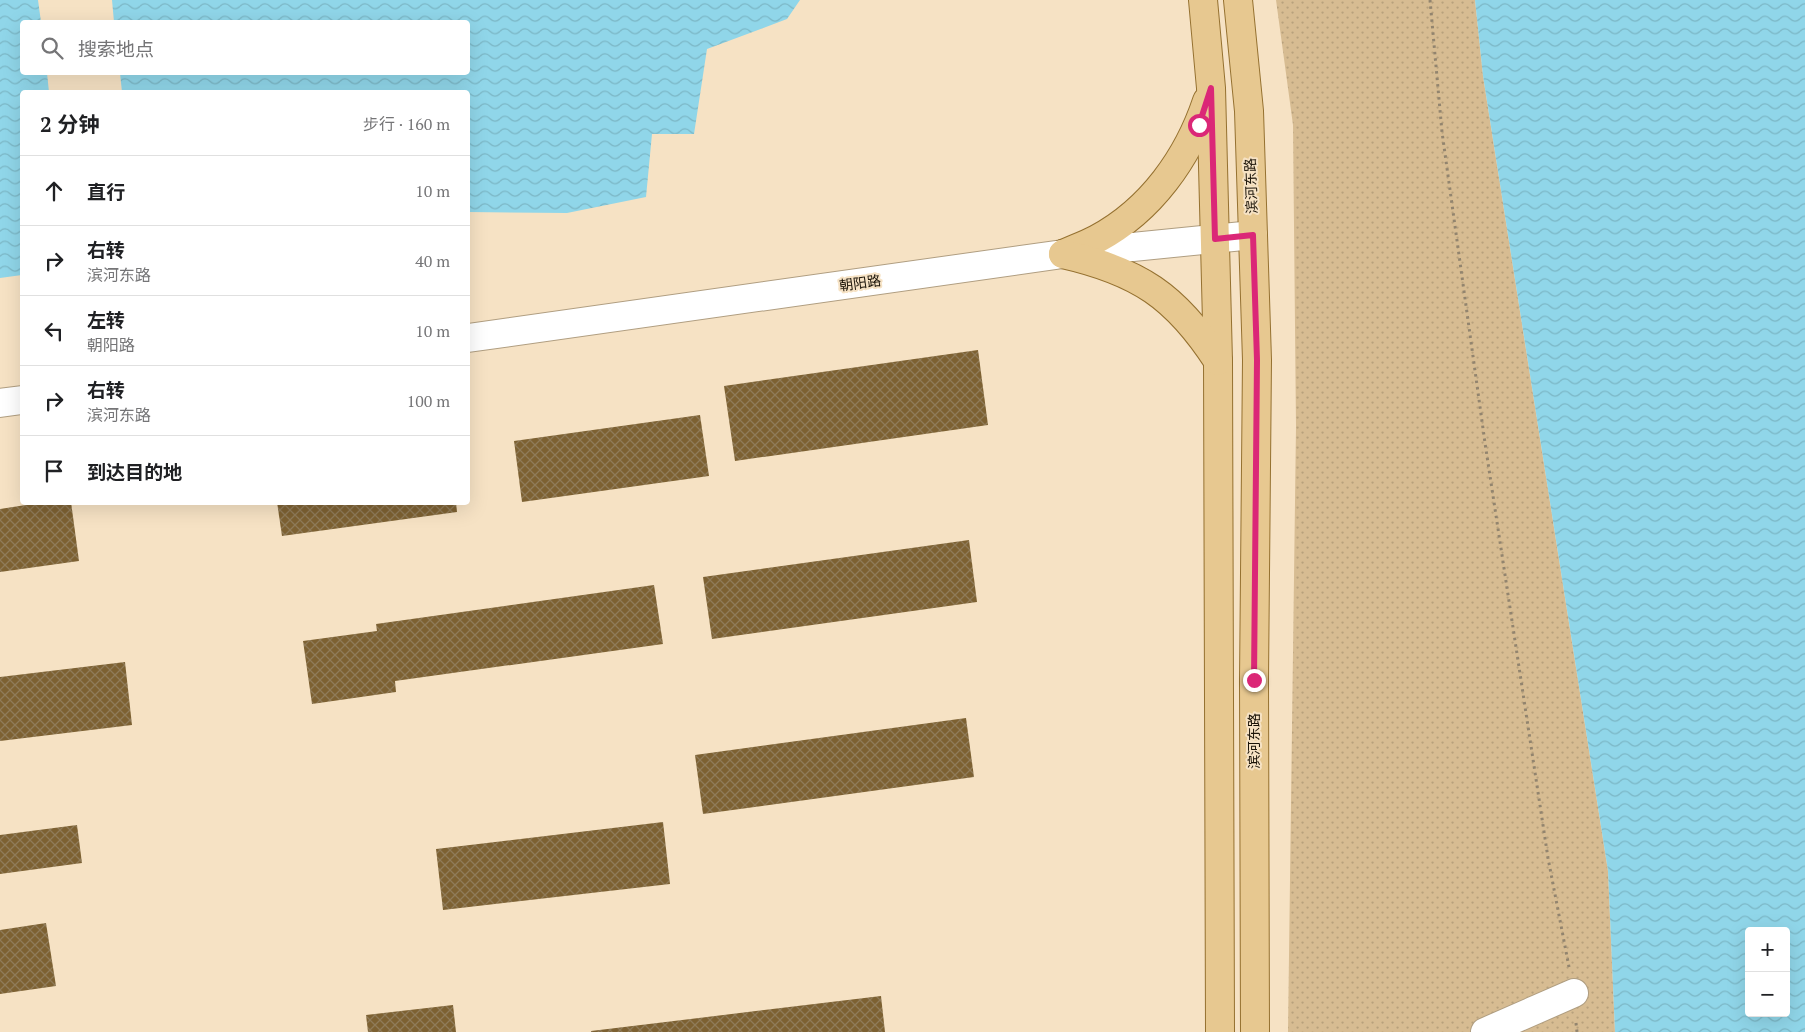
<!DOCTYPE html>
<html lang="zh">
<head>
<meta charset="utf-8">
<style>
	:root { --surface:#fff; --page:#f2f2f2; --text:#202124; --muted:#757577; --line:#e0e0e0 }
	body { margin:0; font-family:"PT Serif","Noto Sans SC",serif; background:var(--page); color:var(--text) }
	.controls { position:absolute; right:15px; bottom:15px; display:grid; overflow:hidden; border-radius:5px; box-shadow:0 5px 20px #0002 }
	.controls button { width:45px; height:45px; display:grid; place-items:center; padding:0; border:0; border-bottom:1px solid var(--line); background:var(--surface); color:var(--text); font:25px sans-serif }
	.stop { position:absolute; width:15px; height:15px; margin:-11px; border:4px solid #db2777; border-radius:50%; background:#fff }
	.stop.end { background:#db2777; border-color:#fff; box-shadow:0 1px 5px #0008 }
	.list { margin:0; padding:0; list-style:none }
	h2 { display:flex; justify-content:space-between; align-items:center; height:65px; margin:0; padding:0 20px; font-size:21px }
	h2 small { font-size:16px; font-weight:400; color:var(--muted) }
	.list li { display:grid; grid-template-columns:32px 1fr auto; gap:15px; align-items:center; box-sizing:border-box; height:70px; padding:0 20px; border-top:1px solid var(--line) }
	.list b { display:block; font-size:19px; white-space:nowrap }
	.list p { margin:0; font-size:16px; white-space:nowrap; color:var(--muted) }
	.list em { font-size:16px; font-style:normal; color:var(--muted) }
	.icon { flex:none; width:28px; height:28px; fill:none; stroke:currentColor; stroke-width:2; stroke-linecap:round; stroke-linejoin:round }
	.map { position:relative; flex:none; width:1805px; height:1032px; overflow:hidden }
	.search { position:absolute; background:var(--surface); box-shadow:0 5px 20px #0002; left:20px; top:20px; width:450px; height:55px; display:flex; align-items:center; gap:12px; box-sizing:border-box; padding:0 18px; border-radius:5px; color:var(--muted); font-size:19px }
	.panel { position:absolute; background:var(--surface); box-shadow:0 5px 20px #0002; left:20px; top:90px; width:450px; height:415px; border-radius:5px }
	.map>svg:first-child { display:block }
	.park { fill:url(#park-dots) }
	.water { fill:url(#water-waves); fill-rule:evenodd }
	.building { fill:url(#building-cross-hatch) }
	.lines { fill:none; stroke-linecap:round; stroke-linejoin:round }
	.minor-casing { stroke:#b09e81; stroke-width:30 }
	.major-casing { stroke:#957130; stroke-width:30 }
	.path { stroke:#92846e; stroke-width:3; stroke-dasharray:2.5 4; stroke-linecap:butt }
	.minor { stroke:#fff; stroke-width:28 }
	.major { stroke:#e7c890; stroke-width:28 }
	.route { stroke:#db2777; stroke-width:6 }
	.labels { text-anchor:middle; stroke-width:4; stroke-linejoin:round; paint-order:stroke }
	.street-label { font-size:14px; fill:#1a1308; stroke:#f6e2c4 }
</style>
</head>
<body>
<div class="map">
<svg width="1805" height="1032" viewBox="0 0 1805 1032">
	<defs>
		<pattern id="park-dots" width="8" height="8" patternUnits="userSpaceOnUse" patternTransform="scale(1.25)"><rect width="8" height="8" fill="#d7bc92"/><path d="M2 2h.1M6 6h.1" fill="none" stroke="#b8a17c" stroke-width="1.8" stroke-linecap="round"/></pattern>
		<pattern id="water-waves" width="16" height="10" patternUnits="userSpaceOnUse" patternTransform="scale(1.25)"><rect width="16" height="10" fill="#90d6e9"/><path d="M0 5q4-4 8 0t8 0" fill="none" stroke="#7cb7c6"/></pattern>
		<pattern id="building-cross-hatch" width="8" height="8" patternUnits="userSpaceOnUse" patternTransform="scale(1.25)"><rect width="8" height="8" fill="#7d6132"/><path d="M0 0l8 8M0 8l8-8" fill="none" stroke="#8f7b59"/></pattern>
	</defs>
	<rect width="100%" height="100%" fill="#f6e2c4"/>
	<polygon class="park" points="1276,0 1475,0 1483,76 1608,871 1615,1032 1288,1032 1296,426 1293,125"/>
	<g class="water">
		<polygon points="0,0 38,0 41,22 22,22 22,72 47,73 49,92 22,92 22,275 0,278"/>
		<polygon points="112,0 800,0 787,19 707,49 694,134 652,134 646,197 567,213 468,212 468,92 122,92 120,73 468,72 468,22 114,22"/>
		<path d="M1475,0H1805V1032H1615L1608,871L1483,76ZM1749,931H1786V1013H1749Z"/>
	</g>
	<g class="building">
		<polygon points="978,350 988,425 735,461 724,386"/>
		<polygon points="700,415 709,476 522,502 514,441"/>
		<polygon points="45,502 71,502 79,561 0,572 0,509"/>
		<polygon points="277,502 456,502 457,512 282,536"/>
		<polygon points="969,540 977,602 712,639 703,577"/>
		<polygon points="654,585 663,644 395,681 396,692 312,704 303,641 377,631 376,624"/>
		<polygon points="125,662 132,725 0,741 0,677"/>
		<polygon points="966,718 974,777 703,814 695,755"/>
		<polygon points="663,822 670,884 443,910 436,849"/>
		<polygon points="77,825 82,863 0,874 0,835"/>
		<polygon points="46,923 56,986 0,994 0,930"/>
		<polygon points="881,996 885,1032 591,1032 591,1031"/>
		<polygon points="453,1005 456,1032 368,1032 366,1015"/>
	</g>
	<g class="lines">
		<g class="minor-casing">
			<g id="minor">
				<polyline points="468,338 1063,254 1253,235"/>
				<polyline points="0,403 22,400"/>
				<polyline points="1485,1032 1574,993"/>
			</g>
		</g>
		<g class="major-casing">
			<g id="major">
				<polyline points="1203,0 1211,88 1218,361 1220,1032"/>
				<polyline points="1238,0 1249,111 1257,360 1254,680 1255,1032"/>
				<path d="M1063,254C1074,249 1086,245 1097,239C1151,210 1188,158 1207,101"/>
				<path d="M1063,254C1138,271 1176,296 1218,361"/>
			</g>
		</g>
		<g class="path">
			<polyline points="1430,0 1442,132 1485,443 1548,858 1569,967"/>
			<polyline points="1576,1023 1577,1032"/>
		</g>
		<use href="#minor" class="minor"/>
		<use href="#major" class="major"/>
	</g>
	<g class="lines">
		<polyline class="route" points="1199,125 1211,88 1215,239 1253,235 1257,360 1254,680"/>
	</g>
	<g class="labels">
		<g class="street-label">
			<text transform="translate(1251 186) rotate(-92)" y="5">滨河东路</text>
			<text transform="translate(860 283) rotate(-8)" y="5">朝阳路</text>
			<text transform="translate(1254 741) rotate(-90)" y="5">滨河东路</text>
		</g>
	</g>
</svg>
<div class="controls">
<button>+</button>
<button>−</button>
</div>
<div class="stop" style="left:1199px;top:125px"></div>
<div class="stop end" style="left:1254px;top:680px"></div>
<div class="search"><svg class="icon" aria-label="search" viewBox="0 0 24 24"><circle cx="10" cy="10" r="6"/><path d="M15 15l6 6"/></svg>搜索地点</div>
<section class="panel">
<h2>2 分钟<small>步行 · 160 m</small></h2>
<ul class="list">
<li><svg class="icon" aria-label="ahead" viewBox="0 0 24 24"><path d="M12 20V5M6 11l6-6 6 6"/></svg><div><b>直行</b></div><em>10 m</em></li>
<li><svg class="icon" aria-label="right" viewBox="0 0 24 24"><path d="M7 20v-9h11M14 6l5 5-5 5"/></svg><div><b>右转</b><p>滨河东路</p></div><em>40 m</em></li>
<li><svg class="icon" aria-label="left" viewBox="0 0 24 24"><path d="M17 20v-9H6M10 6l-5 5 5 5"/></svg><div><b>左转</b><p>朝阳路</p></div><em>10 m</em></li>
<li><svg class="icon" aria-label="right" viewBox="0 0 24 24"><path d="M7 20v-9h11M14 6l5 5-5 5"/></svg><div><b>右转</b><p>滨河东路</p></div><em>100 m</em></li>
<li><svg class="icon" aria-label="arrive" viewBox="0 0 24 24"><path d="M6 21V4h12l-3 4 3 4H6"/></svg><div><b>到达目的地</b></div></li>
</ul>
</section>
</div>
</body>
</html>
